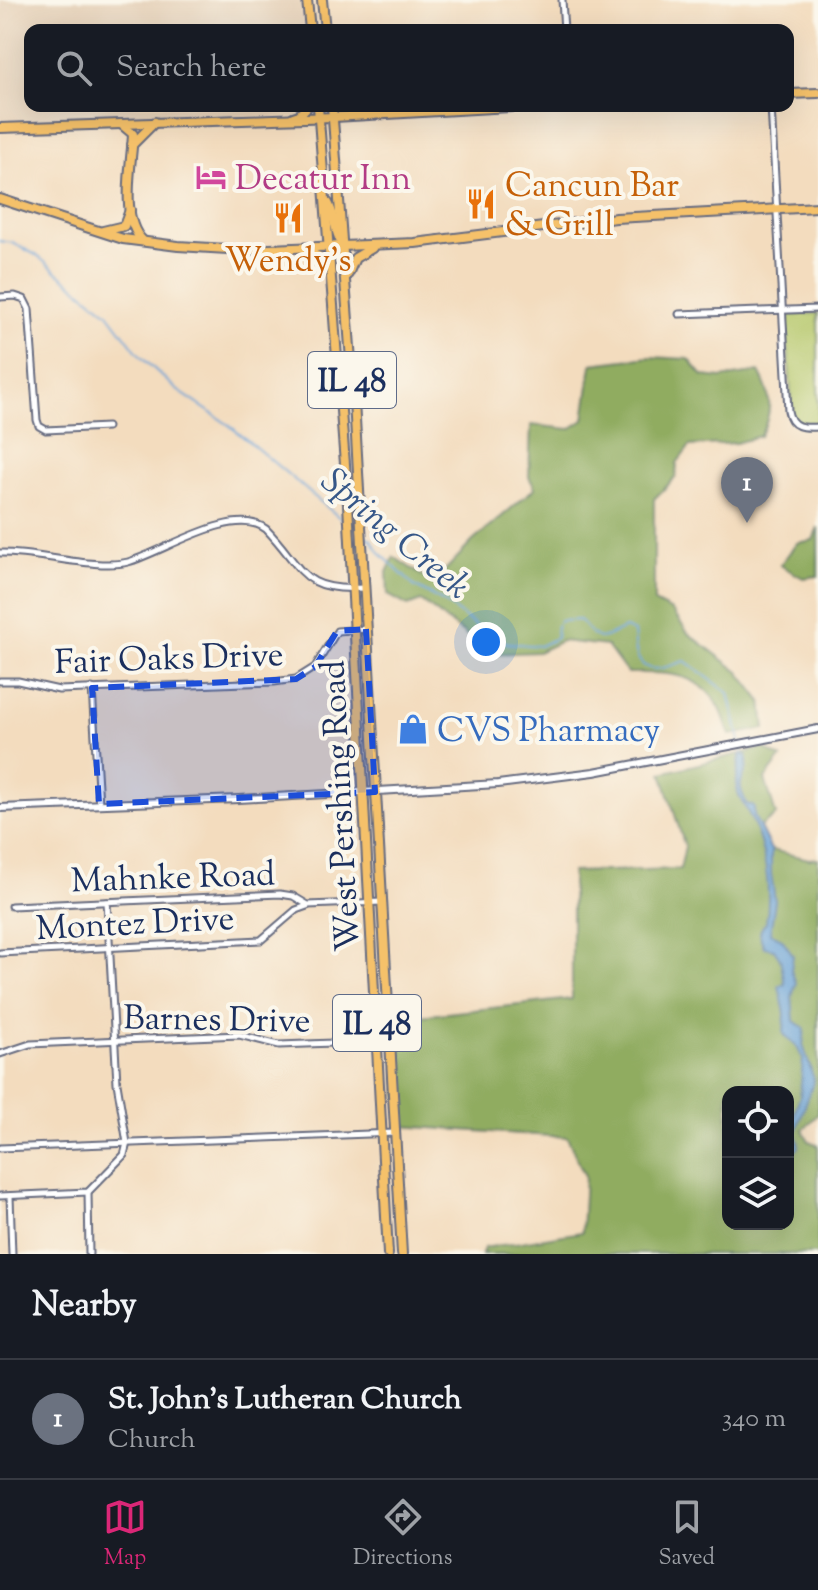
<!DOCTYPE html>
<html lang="en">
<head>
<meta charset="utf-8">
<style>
	:root { --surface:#171b24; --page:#242831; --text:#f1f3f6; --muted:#9ea1a6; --line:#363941; --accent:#db2777 }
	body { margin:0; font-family:"Sorts Mill Goudy",serif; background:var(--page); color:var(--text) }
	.controls { position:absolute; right:24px; bottom:24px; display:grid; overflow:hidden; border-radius:16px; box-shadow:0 8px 32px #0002 }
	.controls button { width:72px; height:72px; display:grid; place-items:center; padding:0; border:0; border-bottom:2px solid var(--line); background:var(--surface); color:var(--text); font:40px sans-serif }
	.you { position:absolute; left:486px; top:642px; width:28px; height:28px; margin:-20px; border:6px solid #fff; border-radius:50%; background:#1a73e8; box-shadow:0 0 0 12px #1a73e833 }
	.badge { display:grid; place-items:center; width:52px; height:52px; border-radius:50%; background:var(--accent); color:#fff; font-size:26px; font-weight:700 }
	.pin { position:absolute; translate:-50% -66px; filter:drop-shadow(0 2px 4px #0008) }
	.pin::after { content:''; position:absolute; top:42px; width:28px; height:24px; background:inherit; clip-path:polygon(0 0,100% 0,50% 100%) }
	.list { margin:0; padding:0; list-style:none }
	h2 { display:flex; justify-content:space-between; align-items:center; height:104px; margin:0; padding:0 32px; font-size:34px }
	h2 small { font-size:26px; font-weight:400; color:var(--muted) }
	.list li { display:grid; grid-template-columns:52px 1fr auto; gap:24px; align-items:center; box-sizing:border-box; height:120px; padding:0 32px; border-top:2px solid var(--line) }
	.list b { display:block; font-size:30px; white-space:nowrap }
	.list p { margin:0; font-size:26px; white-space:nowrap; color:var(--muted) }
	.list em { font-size:26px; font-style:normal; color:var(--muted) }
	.icon { flex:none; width:44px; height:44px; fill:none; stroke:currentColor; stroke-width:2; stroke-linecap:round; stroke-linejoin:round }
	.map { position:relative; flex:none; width:818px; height:1254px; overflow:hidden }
	.search { position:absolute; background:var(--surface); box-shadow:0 8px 32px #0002; left:24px; right:24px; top:24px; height:88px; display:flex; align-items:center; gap:20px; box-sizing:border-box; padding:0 28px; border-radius:16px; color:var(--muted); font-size:30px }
	.sheet { height:224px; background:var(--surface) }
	nav { display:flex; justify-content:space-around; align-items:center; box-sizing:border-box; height:112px; border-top:2px solid var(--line); background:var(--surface); font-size:22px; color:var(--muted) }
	nav a { display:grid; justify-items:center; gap:4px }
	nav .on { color:var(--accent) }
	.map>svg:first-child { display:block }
	.built { fill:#e5d0b7 }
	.green { fill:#b6c86c; stroke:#687c65; stroke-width:2 }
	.forest { fill:#90ac60; stroke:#566e5f; stroke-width:2; fill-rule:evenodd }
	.water { fill:#67a1d6; stroke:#41689a; stroke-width:2 }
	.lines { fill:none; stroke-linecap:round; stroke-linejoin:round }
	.stream { stroke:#67a1d6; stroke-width:2 }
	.minor-casing { stroke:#676c80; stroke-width:9 }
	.tertiary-casing { stroke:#676c80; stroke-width:10 }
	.primary-casing { stroke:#676c80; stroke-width:12 }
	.minor { stroke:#fff; stroke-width:5 }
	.tertiary { stroke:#fff; stroke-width:6 }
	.primary { stroke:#f5c16b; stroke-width:8 }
	.marked { fill:#1d4ed8; fill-opacity:0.2; stroke:#1d4ed8; stroke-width:6; stroke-dasharray:16 10; stroke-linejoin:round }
	.labels { text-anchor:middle; stroke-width:8; stroke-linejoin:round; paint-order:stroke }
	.shield { fill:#fbf7ec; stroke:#5e6b89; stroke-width:2 }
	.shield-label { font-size:32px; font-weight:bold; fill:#1b2f5e }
	.hotel-label { font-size:34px; fill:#b23c85; stroke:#fbf7ec; text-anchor:start }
	.food-label { font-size:34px; fill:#c56008; stroke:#fbf7ec; text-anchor:start }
	.street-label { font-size:34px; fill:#1b2f5e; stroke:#fbf7ec }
	.shop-label { font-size:34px; fill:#366cbe; stroke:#fbf7ec; text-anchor:start }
	.water-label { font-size:36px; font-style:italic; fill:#365788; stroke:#fbf7ec }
</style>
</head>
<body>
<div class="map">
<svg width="818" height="1254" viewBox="0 0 818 1254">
	<rect width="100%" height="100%" fill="#fbf7ec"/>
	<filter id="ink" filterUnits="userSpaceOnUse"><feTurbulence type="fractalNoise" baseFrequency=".0125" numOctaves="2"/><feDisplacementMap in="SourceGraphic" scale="16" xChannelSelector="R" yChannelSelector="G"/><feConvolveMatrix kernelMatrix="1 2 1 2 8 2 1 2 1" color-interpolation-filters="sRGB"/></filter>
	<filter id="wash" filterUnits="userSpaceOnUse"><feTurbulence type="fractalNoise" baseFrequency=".006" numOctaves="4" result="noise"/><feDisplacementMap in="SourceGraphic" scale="32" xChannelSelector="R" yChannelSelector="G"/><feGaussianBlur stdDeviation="1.8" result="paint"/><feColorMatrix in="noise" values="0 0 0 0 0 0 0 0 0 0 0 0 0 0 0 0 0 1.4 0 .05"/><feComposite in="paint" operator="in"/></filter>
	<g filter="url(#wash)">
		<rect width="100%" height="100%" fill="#f3dcbe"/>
		<polygon class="built" points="0,0 305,0 308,30 30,30 30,106 315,106 315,115 0,125"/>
		<polygon class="green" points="818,313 818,423 800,423 792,415 786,318 788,315"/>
		<g class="forest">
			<path d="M649,357L689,359L703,376L721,378L759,372C772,395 773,412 760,436L736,443L690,446L677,463L676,477L654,499V602L672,611L688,633L739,672L762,702L765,729L730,735C726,726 724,714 718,705C697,670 662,673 627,673L607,646L561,641L538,652L491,654L421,601L408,606L388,595L387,572L394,557L433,583L473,541L535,488L529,477L531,425L570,429L584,420L592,364Z"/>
			<polygon points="818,527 818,576 803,578 780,565 797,543 813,540"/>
			<path d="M763,748L781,758L765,779L776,815L760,827L771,850L809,859L818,858V1114L803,1130L809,1141L818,1145V1254H482L484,1248L582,1232L585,1176L567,1137L400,1126L394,1019L572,999V872L680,869L685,847L662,773ZM728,1092H788V1224H728Z"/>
		</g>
		<path class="water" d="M740,755H747C748,773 745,769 741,783C739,790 745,797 746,804L754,806V816L771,850V874L775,901L770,933L782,939L793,955L791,970L796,983L792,997L794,1021L805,1029L803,1045L814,1080L796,1131L799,1147L788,1160V1134L800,1096L803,1059L797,1047L784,1034L785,1013L779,986L785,984L780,958L774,949L764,947C760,937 757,931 766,923C772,890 765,844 749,814C745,806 740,800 738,792C734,778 740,769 740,755Z"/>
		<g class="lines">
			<g class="stream">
				<polyline points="0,241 13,243 36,255 108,313 141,357 177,390 229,425 346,523"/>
				<path d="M364,536L371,539L381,554L414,586L444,602L492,638L508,643L540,646L556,638L557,625L560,621L580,620C600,646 600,639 625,628L634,632C635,639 635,652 638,658C648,678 670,665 685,661L729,693L743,754"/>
			</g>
		</g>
	</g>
	<g filter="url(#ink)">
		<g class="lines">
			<g class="minor-casing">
				<g id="minor">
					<polyline points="562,0 564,30"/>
					<path d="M771,106L788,411C791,428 803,428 818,427"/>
					<polyline points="0,297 15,296 24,299 29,309 37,420 39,426 46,430 107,427"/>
					<polyline points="679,314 818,309"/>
					<path d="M0,553C36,552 97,570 128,562C164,552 233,505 266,529C304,568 300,592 363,588"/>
					<polyline points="0,681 18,681 59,690 274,682 296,679 315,667 337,631 366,629"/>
					<polyline points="92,688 99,804"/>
					<polyline points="11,906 280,894 293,896 308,905 382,902"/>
					<polyline points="0,953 261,940 296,910 307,906"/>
					<polyline points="0,1054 30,1044 239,1035 279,1045 388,1041"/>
					<polyline points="0,1148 395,1133"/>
					<polyline points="88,1192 89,1254"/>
					<polyline points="0,1196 88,1192 124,1155 127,1143 117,1083 107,902"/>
					<polyline points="10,1196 12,1254"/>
				</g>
			</g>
			<g class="tertiary-casing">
				<polyline id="tertiary" points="0,808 239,799 498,784 594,772 818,729"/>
			</g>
			<g class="primary-casing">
				<g id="primary">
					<polyline points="307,0 310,30"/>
					<polyline points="322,0 325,30"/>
					<polyline points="788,94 818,93"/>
					<polyline points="318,106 348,504 388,1254"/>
					<polyline points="332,106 354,401 402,1254"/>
					<polyline points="345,106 388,106"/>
					<polyline points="293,117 299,115 308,106"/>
					<path d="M121,124L133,134C132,163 119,219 143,241"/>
					<polyline points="0,128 334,117 529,106"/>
					<polyline points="132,145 155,122"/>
					<polyline points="0,199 123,239 178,246 244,250 415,243 616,218 818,207"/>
					<path d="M328,203C335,216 334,229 341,242"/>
					<polyline points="103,231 124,226 130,210"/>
					<polyline points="305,250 320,257 329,267"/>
					<polyline points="348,274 355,258 372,248"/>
				</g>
			</g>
			<use href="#minor" class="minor"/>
			<use href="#tertiary" class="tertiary"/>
			<use href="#primary" class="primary"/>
		</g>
	</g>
	<path class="marked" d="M366,629L375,792L99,804L92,688L296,679L315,667L337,631Z"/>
	<defs>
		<g id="hotel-bare" transform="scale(2.4)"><path d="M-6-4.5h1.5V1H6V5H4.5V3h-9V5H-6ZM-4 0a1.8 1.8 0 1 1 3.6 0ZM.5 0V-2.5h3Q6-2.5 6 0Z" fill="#d1479c" stroke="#fbf7ec" stroke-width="2.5" paint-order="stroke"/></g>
		<g id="restaurant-bare" transform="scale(2.4)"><path d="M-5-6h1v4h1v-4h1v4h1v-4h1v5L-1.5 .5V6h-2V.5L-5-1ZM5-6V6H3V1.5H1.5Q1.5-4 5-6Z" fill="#e8710a" stroke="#fbf7ec" stroke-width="2.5" paint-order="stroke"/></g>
		<g id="shop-bare" transform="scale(2.4)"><path d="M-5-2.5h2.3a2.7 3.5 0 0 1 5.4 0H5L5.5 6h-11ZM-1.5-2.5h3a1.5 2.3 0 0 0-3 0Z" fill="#3f7fe0" stroke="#fbf7ec" stroke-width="2.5" paint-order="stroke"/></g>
	</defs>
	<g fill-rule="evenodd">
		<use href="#hotel-bare" x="211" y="177"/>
		<use href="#restaurant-bare" x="481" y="204"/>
		<use href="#restaurant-bare" x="288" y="218"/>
		<use href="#shop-bare" x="413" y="729"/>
	</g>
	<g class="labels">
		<g class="shield">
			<rect x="308" y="352" width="88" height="56" rx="6"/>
			<rect x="333" y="995" width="88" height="56" rx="6"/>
		</g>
		<g class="shield-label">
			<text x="352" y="391">IL 48</text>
			<text x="377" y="1034">IL 48</text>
		</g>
		<g class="hotel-label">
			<text x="235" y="189">Decatur Inn</text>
		</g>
		<g class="food-label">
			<text x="505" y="196">Cancun Bar<tspan x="505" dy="39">&amp; Grill</tspan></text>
			<text x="288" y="271" text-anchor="middle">Wendy's</text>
		</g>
		<g class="street-label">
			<text transform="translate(169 657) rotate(-2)" y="12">Fair Oaks Drive</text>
			<text transform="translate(339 806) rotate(-93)" y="12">West Pershing Road</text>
			<text transform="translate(173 876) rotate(-2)" y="12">Mahnke Road</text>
			<text transform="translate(135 922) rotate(-3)" y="12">Montez Drive</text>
			<text transform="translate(217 1018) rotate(1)" y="12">Barnes Drive</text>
		</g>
		<g class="shop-label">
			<text x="437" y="741">CVS Pharmacy</text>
		</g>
		<g class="water-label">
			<text transform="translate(397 532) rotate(40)" y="13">Spring Creek</text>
		</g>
	</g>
</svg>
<div class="controls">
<button><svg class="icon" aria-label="locate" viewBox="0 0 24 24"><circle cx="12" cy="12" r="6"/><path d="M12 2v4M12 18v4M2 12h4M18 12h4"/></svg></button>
<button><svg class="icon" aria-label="layers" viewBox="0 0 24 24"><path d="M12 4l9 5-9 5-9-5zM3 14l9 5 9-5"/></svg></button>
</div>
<div class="you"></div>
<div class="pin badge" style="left:747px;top:523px;background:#6b7280">1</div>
<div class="search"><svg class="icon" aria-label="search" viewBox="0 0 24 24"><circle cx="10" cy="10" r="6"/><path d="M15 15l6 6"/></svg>Search here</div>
</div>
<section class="sheet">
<h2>Nearby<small></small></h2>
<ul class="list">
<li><span class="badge" style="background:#6b7280">1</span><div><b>St. John's Lutheran Church</b><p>Church</p></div><em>340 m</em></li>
</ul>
</section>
<nav>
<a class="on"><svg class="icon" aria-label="map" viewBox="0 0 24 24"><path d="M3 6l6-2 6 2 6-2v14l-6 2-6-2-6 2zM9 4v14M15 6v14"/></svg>Map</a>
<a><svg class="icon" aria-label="directions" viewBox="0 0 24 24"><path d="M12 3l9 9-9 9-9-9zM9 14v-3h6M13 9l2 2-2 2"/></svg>Directions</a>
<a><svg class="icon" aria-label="saved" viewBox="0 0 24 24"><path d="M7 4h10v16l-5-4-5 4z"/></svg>Saved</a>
</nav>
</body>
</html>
